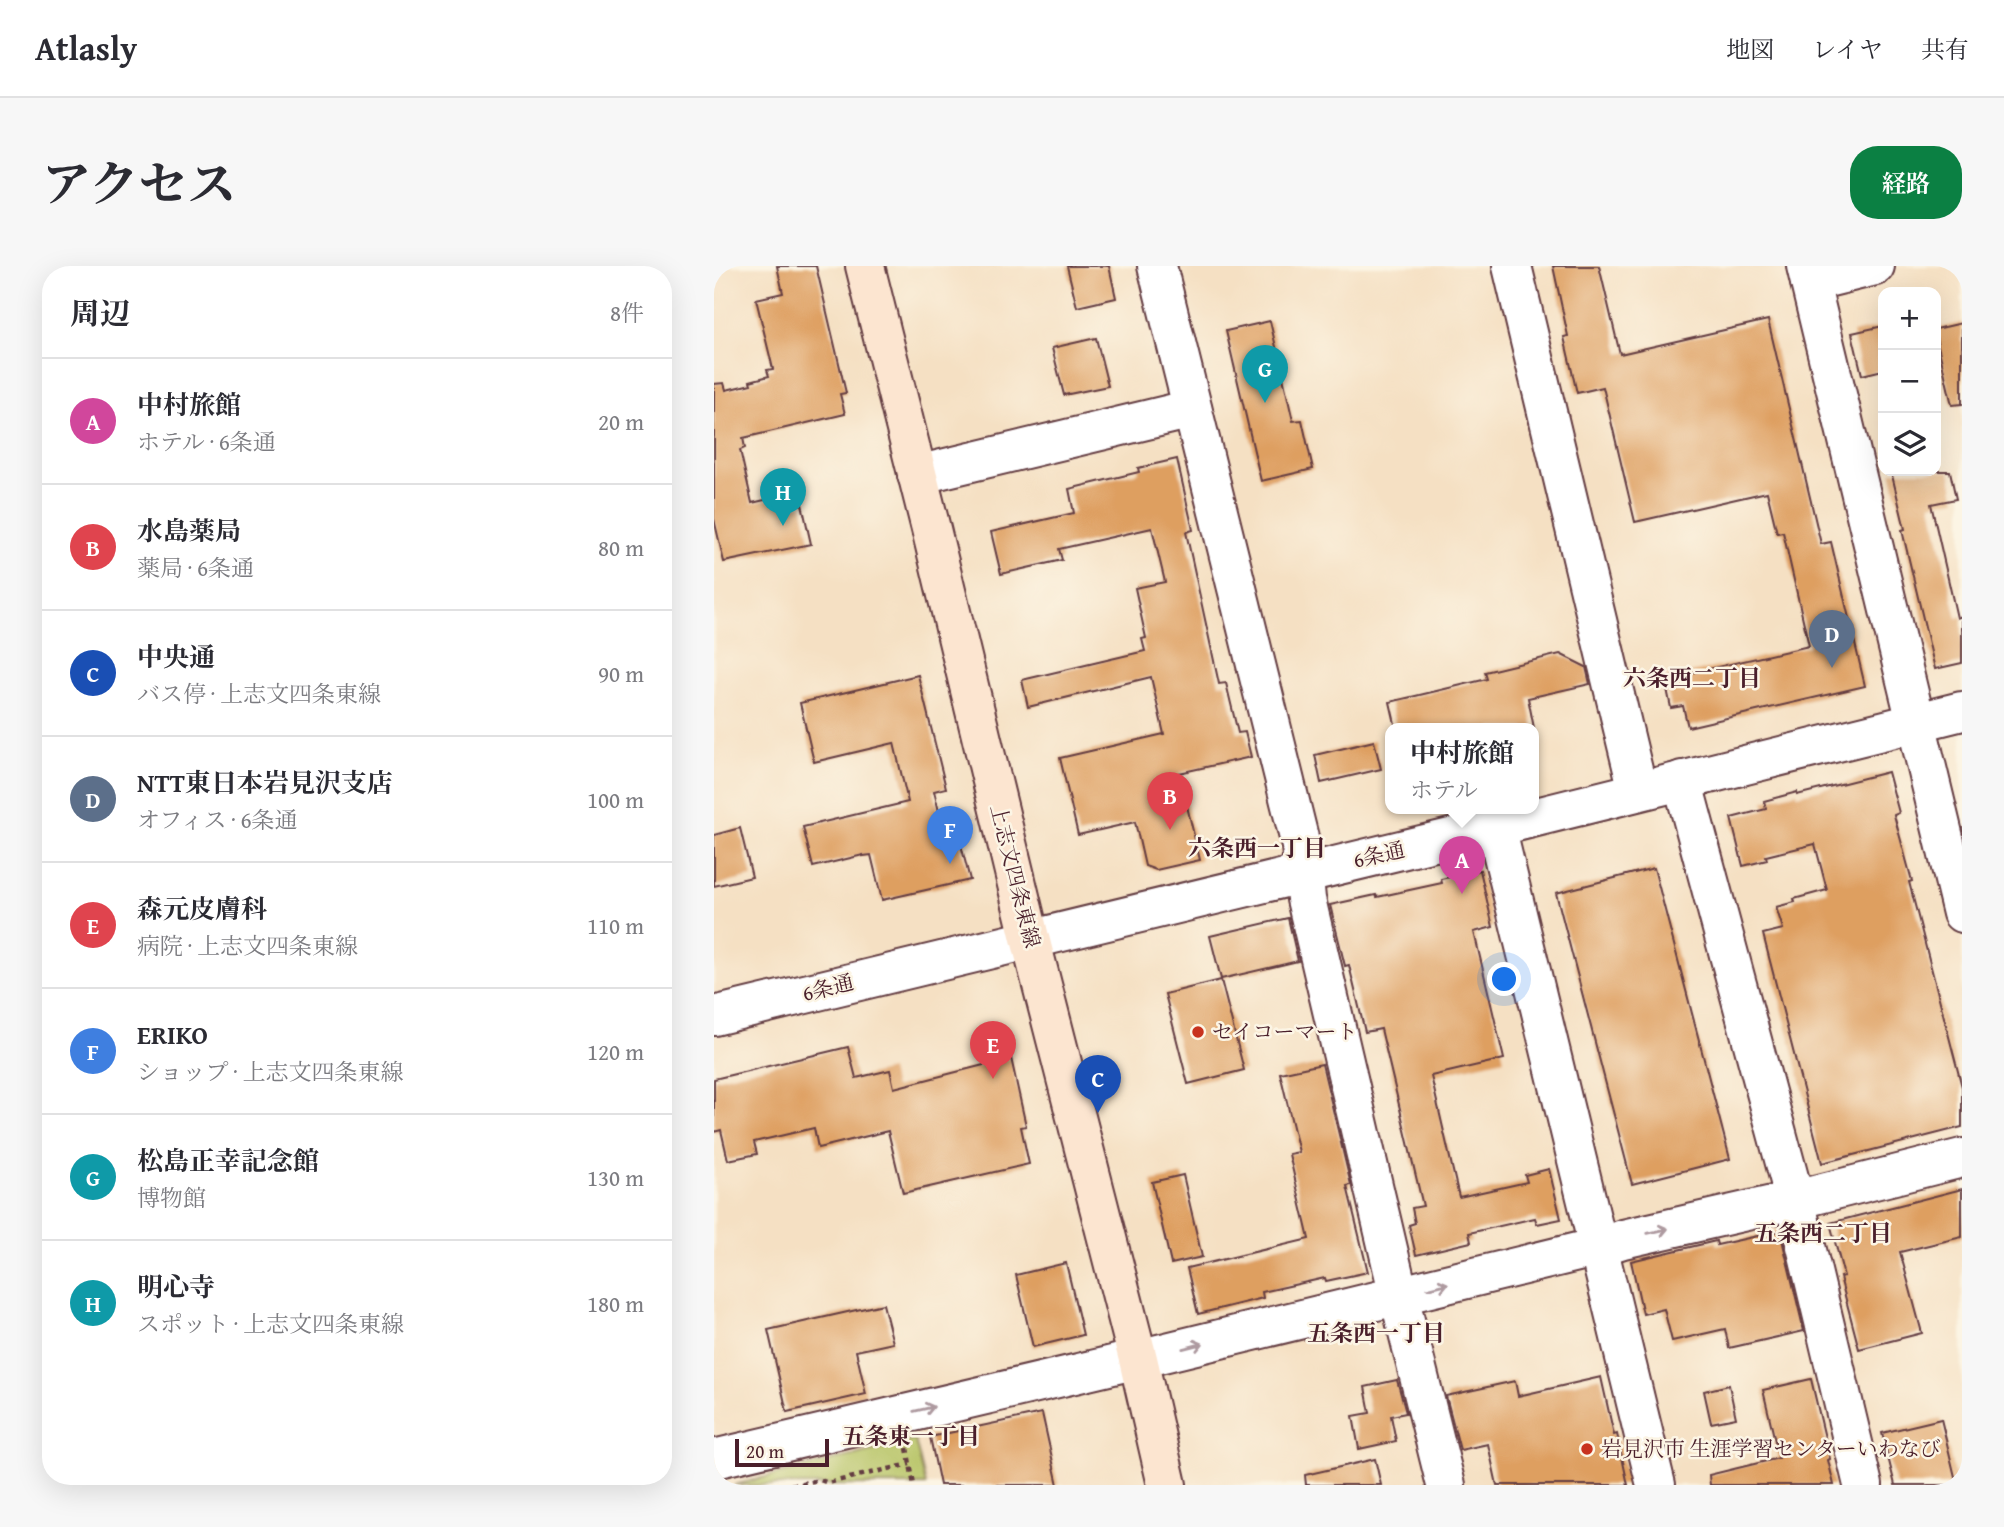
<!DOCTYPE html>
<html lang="ja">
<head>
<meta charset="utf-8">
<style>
	:root { --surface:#fff; --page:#f7f7f7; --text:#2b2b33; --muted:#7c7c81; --line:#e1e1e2; --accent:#0b8043 }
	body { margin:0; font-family:"Gentium Book Plus","Noto Serif JP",serif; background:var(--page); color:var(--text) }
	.controls { position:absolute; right:21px; top:21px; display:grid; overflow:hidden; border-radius:14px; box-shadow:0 7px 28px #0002 }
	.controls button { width:63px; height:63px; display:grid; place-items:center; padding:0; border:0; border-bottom:2px solid var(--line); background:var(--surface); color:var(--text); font:35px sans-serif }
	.scale { position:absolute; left:21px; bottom:18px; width:94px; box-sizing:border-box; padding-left:7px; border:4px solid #4a1f2b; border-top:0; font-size:19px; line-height:24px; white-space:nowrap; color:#4a1f2b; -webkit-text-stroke:5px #fcf5e5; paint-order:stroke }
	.you { position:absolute; left:791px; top:714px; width:24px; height:24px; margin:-18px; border:5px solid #fff; border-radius:50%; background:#1a73e8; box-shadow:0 0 0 10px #1a73e833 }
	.badge { display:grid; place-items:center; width:46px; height:46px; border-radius:50%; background:var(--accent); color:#fff; font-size:23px; font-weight:700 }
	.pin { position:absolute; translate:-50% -58px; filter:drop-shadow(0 2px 4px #0008) }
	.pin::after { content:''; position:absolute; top:37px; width:24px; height:21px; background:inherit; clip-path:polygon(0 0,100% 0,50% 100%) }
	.popup { position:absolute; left:671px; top:457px; width:154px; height:91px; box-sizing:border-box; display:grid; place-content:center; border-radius:14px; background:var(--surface); filter:drop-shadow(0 2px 5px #0005); font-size:23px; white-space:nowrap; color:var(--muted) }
	.popup b { font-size:26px; color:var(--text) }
	.popup::after { content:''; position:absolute; left:50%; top:100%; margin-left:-14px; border:14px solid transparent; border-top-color:var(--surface) }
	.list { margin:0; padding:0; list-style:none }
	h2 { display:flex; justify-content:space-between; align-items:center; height:91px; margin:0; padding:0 28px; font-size:30px }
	h2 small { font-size:23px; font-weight:400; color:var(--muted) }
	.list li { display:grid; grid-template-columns:46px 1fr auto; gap:21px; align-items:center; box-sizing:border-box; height:126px; padding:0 28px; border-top:2px solid var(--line) }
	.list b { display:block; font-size:26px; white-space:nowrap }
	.list p { margin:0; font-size:23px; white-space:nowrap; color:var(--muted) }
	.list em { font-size:23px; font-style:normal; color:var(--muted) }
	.icon { flex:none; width:38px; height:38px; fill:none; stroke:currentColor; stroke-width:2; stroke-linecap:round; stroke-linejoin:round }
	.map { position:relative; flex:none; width:1248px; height:1219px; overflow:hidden; border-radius:28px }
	header { display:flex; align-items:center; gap:42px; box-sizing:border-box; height:98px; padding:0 35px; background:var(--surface); border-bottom:2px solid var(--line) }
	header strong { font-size:33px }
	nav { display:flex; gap:38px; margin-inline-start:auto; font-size:24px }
	.intro { display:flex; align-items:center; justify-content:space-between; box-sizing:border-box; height:168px; padding:0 42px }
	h1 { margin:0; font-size:49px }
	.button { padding:18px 32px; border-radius:28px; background:var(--accent); color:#fff; font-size:24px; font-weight:700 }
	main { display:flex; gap:42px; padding:0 42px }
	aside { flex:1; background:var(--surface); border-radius:28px; box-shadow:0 7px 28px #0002 }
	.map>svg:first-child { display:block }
	.green { fill:#b7c466; stroke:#807248; stroke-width:2 }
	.building { fill:#de9f61 }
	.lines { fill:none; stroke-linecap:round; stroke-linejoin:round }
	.minor-casing { stroke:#643c42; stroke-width:42 }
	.tertiary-casing { stroke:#643c42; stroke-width:42 }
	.secondary-casing { stroke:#643c42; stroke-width:42 }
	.path { stroke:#643c42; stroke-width:4.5; stroke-dasharray:5 5; stroke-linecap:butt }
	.minor { stroke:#fff; stroke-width:38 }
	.tertiary { stroke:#fff; stroke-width:38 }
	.secondary { stroke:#fce5d0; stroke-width:38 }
	.oneway { stroke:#ae9aa0 }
	.poi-dot { fill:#c8321e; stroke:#fcf5e5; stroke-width:2.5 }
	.labels { text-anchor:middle; stroke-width:5; stroke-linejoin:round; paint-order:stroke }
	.street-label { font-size:21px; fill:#4a1f2b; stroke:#fcf5e5 }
	.poi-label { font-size:21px; fill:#4a1f2b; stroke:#fcf5e5; text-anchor:start }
	.neighbourhood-label { font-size:23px; font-weight:bold; fill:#4a1f2b; stroke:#fcf5e5 }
</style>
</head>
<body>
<header>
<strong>Atlasly</strong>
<nav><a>地図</a><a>レイヤ</a><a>共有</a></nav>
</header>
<div class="intro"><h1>アクセス</h1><a class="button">経路</a></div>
<main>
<aside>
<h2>周辺<small>8件</small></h2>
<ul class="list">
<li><span class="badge" style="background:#d1479c">A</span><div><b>中村旅館</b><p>ホテル · 6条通</p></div><em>20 m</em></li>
<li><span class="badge" style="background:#e0444e">B</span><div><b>水島薬局</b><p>薬局 · 6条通</p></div><em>80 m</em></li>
<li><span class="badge" style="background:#1a4fb4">C</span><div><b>中央通</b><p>バス停 · 上志文四条東線</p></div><em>90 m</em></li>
<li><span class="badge" style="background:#5c6f8a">D</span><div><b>NTT東日本岩見沢支店</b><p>オフィス · 6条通</p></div><em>100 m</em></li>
<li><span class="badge" style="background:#e0444e">E</span><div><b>森元皮膚科</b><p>病院 · 上志文四条東線</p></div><em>110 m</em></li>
<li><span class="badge" style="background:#3f7fe0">F</span><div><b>ERIKO</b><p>ショップ · 上志文四条東線</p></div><em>120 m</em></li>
<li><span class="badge" style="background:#0f9aa8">G</span><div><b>松島正幸記念館</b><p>博物館</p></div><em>130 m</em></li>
<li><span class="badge" style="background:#0f9aa8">H</span><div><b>明心寺</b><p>スポット · 上志文四条東線</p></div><em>180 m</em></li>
</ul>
</aside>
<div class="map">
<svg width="1248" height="1219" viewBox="0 0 1248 1219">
	<rect width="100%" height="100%" fill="#fcf5e5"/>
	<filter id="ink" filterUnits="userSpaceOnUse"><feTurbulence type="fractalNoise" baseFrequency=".0143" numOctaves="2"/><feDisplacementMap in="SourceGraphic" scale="14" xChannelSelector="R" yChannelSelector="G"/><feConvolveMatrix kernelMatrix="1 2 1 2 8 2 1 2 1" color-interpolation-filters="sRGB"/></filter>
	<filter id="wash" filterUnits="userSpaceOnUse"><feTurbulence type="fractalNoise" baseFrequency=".00686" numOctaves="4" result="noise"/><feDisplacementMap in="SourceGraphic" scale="28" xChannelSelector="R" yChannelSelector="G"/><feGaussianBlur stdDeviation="1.57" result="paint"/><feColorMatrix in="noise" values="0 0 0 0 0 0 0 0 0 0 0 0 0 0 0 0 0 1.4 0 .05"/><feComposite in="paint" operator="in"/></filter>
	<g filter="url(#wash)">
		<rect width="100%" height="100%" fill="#f5e0c3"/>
		<polygon class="green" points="201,1174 212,1219 20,1219"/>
		<g id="blocks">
			<g class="building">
				<polygon points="63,0 102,0 132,127 126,128 131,148 29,172 31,182 26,184 38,237 68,230 71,241 88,238 97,278 10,296 0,253 0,118 10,117 12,124 37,118 36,115 55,110 53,104 59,103 42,33 69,27"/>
				<polygon points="353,0 395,0 402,32 363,41"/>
				<polygon points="839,0 885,0 906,88 1054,54 1107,278 1117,276 1151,420 974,461 969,440 957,442 951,413 1095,380 1069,266 1063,267 1053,226 921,256 889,121 863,127 850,71 854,70"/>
				<polygon points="556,55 579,155 588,154 599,203 547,215 512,65"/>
				<polygon points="1248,57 1248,138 1238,139 1222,71 1222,63"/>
				<polygon points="1169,60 1169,104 1148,109 1138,67"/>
				<polygon points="382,72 394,120 350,129 338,82"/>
				<polygon points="463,193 479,264 472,266 505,418 512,417 524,467 531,466 537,491 465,507 486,594 442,604 431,600 421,556 364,569 346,492 450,468 437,411 314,441 308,414 431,385 428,373 432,372 421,322 451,316 438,262 345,283 348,294 287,308 277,266 360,247 355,223 425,206 424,202"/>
				<polygon points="1177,205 1236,205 1242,233 1217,238 1243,352 1248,350 1248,397 1221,403 1188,264 1191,263"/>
				<polygon points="846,388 872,401 876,418 814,432 820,462 682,462 676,436 773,413 771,406"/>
				<polygon points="204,409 232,522 220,525 233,578 246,575 256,614 168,634 157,589 149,590 149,589 99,601 89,561 194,536 180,477 100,496 86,437"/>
				<polygon points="660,475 667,503 607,517 601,489"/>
				<polygon points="1174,506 1185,547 1180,549 1198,615 1195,616 1248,821 1248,861 1108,897 1049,668 1069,663 1062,641 1081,636 1080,633 1113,624 1101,578 1052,590 1053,594 1029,600 1017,552 1052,543 1050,535 1083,526 1083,529"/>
				<polygon points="26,562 38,611 0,620 0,569"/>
				<polygon points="940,602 1016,893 918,918 842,627"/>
				<polygon points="766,604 779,661 760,666 790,793 717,810 745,931 813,916 811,909 835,903 847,953 823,958 821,952 755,967 757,976 702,989 695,959 701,957 698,942 709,940 667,763 651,766 635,699 631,700 616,639 662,629 663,631 728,617 727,613"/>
				<polygon points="574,652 584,695 507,713 496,670"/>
				<polygon points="507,714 530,804 474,818 451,728"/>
				<polygon points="134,781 142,812 176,804 180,822 297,792 312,860 307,861 315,898 189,927 174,865 104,882 100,862 40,876 43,888 14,894 7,864 0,866 0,813"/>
				<polygon points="608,798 637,919 633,920 654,1006 612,1015 611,1012 548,1026 549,1032 484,1048 473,1002 595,973 575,888 585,886 566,807"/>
				<polygon points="469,909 488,991 457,998 438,916"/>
				<polygon points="1248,923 1248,971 1186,986 1208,1067 1145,1083 1126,1011 1130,1010 1116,957"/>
				<polygon points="1066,965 1090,1065 1015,1082 1011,1063 958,1075 950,1043 929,1048 917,995 1002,975 1003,979"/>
				<polygon points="352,997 369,1069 319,1081 302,1009"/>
				<polygon points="169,1038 179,1077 142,1085 152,1128 73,1146 54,1064"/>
				<polygon points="887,1111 900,1169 903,1168 914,1219 783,1219 774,1178 746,1184 732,1130 801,1115 804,1130"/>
				<polygon points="1097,1113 1116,1193 1114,1194 1120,1219 996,1219 995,1209 1065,1192 1049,1124"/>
				<polygon points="683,1114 692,1147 677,1150 682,1175 645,1183 639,1150 656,1147 651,1121"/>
				<polygon points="1015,1119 1022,1152 997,1157 990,1125"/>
				<polygon points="328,1147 344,1219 226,1219 216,1171"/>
				<polygon points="1227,1153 1243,1219 1181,1219 1168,1167"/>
				<polygon points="661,1193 667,1219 592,1219 591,1209"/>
			</g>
		</g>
	</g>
	<g filter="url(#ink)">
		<use href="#blocks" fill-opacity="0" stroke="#643c42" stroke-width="2"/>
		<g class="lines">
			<g class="minor-casing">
				<g id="minor">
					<polyline points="443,0 587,580 592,633 685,1030 732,1219"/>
					<polyline points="798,0 924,525"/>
					<polyline points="1096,16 1161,0"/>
					<polyline points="203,209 478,143"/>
					<polyline points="968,514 1081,934 1149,1219"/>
					<polyline points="0,1193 424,1093 884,981 909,973 1081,934 1248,892"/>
				</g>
			</g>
			<g class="tertiary-casing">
				<g id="tertiary">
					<polyline points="1092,0 1248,647"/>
					<polyline points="782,561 942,1219"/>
					<polyline points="0,750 782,561 1248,445"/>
				</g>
			</g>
			<g class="secondary-casing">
				<polyline id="secondary" points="151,0 217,263 316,672 424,1093 453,1219"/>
			</g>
			<g class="path">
				<polyline points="193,1182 200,1219"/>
				<polyline points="77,1219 106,1214 114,1217 196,1198"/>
			</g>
			<use href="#minor" class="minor"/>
			<use href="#tertiary" class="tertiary"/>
			<use href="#secondary" class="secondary"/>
		</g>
		<defs><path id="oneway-shaft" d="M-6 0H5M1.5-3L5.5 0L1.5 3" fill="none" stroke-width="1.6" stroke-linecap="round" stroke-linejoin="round" transform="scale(1.75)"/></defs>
		<g class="oneway">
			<use href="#oneway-shaft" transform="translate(944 965) rotate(-13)"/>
			<use href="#oneway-shaft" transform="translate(724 1020) rotate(-14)"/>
			<use href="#oneway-shaft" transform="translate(479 1080) rotate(-14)"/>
			<use href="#oneway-shaft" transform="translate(210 1143) rotate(-13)"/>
		</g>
	</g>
	<g class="poi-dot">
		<circle cx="484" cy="766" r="7"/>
		<circle cx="873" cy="1183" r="7"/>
	</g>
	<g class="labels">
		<g class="street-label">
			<text transform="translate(665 589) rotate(-13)" y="7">6条通</text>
			<text transform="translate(301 610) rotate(76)" y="7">上志文四条東線</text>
			<text transform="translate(114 722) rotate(-14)" y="7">6条通</text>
		</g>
		<g class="poi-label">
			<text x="498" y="773">セイコーマート</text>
			<text x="887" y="1190">岩見沢市 生涯学習センターいわなび</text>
		</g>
		<g class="neighbourhood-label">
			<text x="978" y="420">六条西二丁目</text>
			<text x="543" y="590">六条西一丁目</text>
			<text x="1109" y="975">五条西二丁目</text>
			<text x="662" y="1075">五条西一丁目</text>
			<text x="197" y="1178">五条東一丁目</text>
		</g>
	</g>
</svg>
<div class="controls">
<button>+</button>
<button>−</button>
<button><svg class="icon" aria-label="layers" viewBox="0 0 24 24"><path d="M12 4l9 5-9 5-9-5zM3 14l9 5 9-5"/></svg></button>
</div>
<div class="scale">20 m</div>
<div class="you"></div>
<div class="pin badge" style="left:748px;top:628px;background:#d1479c">A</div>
<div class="popup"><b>中村旅館</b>ホテル</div>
<div class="pin badge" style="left:456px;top:564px;background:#e0444e">B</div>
<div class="pin badge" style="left:384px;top:847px;background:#1a4fb4">C</div>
<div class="pin badge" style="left:1118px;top:402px;background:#5c6f8a">D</div>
<div class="pin badge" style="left:279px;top:813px;background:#e0444e">E</div>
<div class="pin badge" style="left:236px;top:598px;background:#3f7fe0">F</div>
<div class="pin badge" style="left:551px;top:137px;background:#0f9aa8">G</div>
<div class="pin badge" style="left:69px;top:260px;background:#0f9aa8">H</div>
</div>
</main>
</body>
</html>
